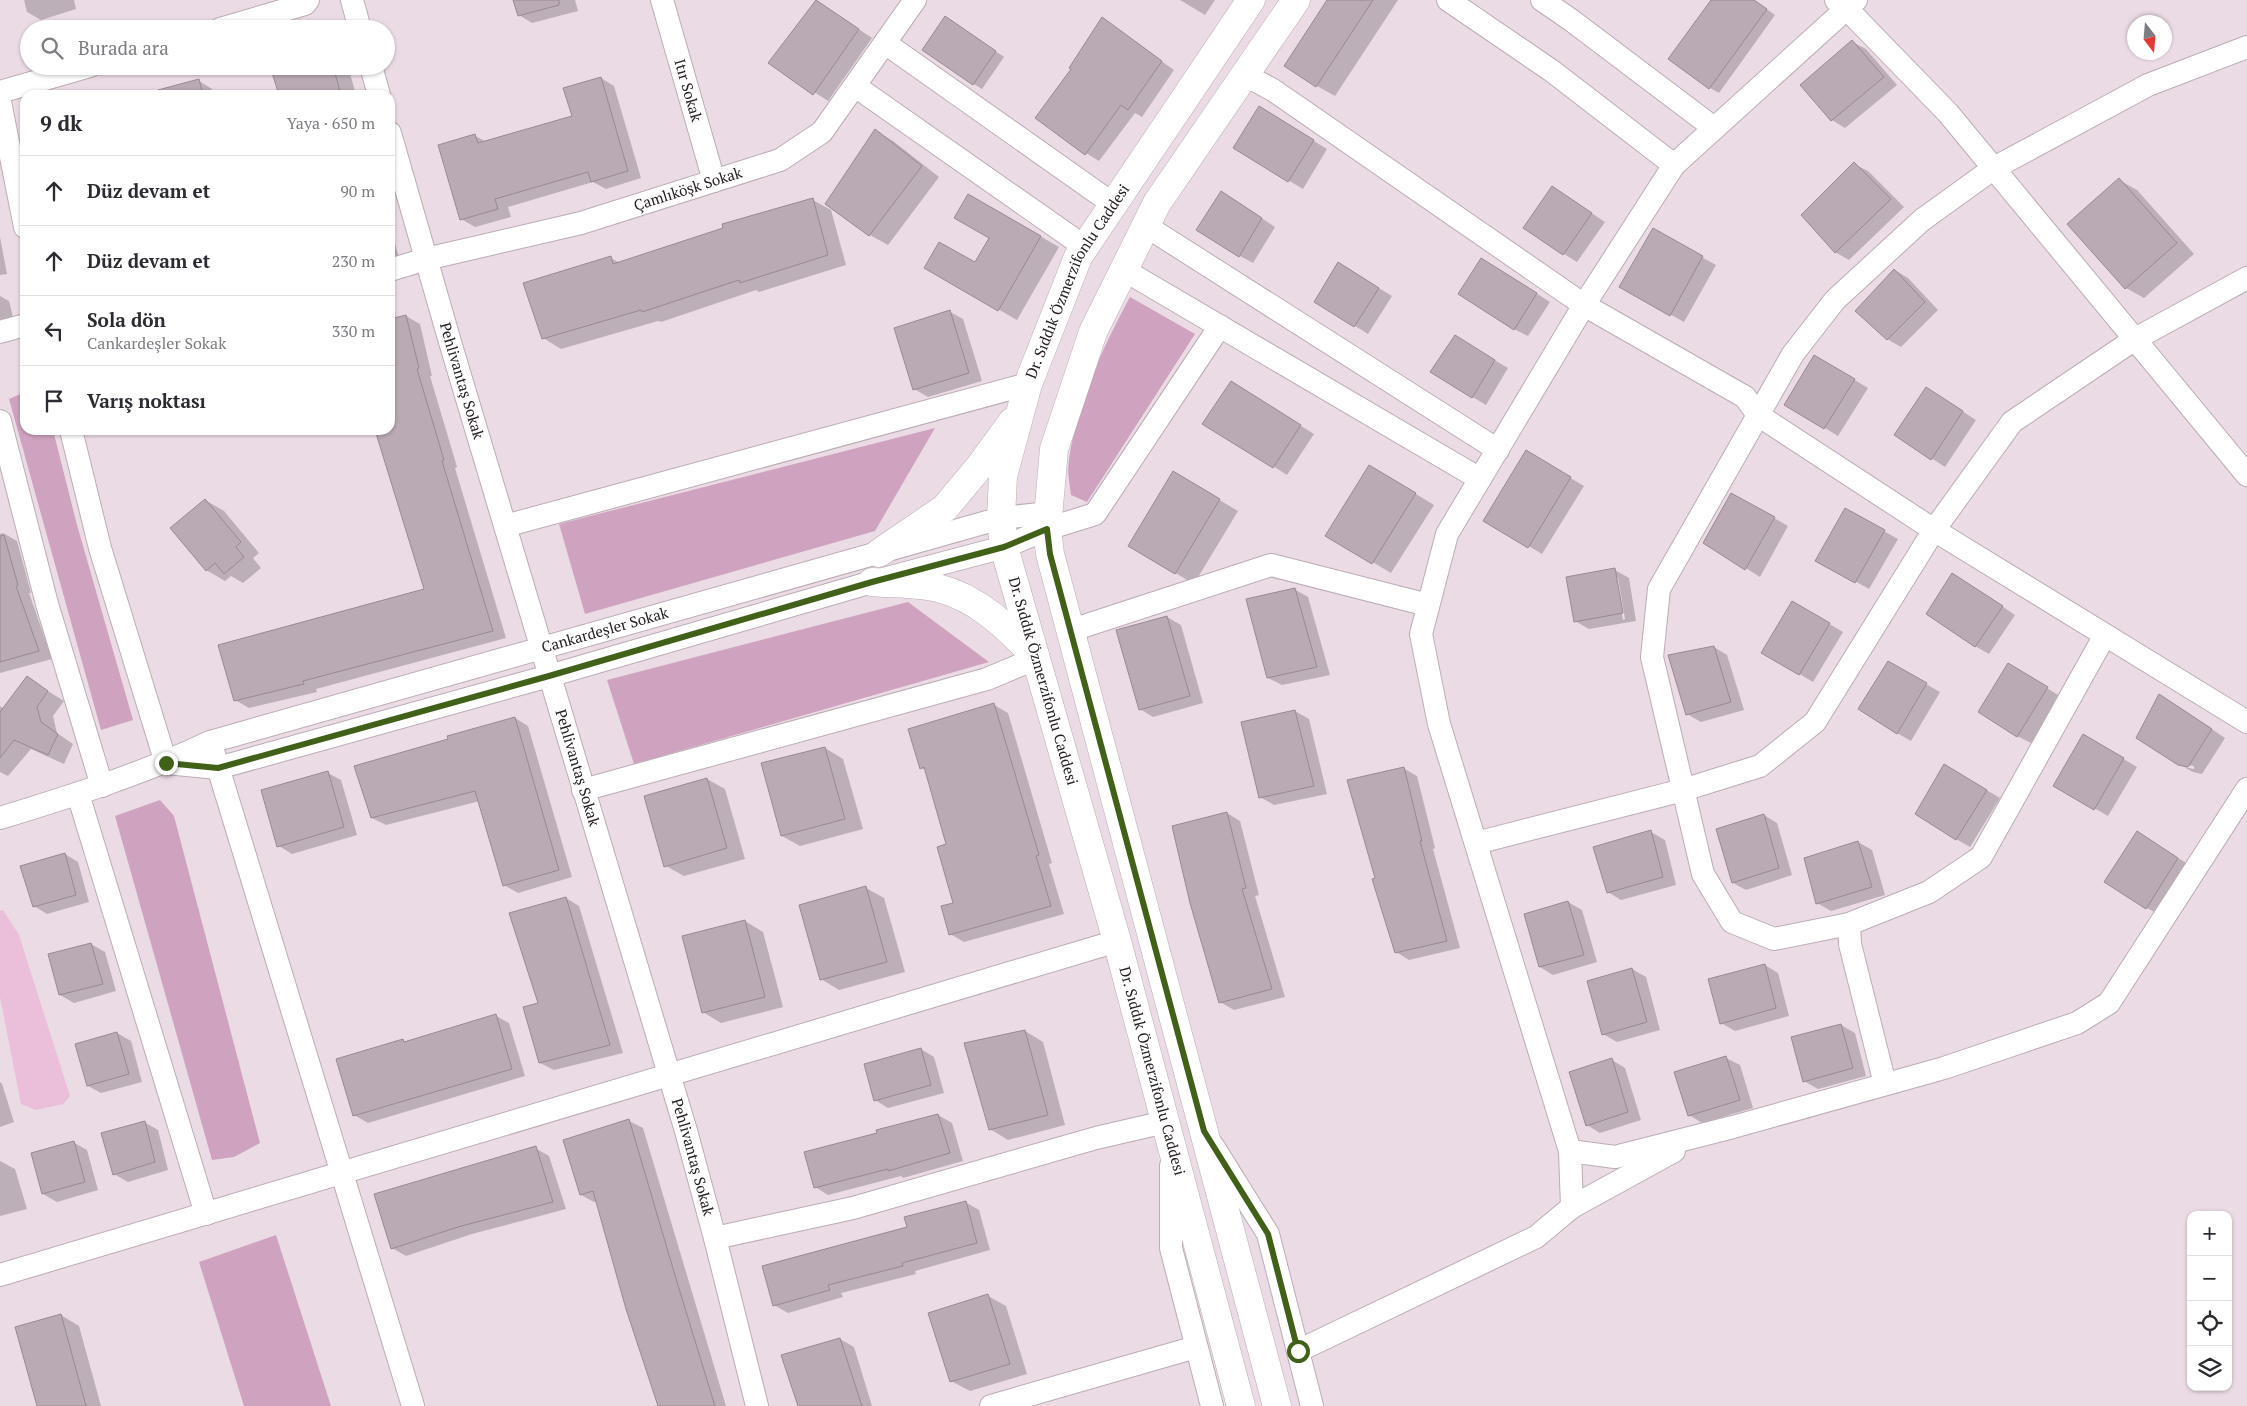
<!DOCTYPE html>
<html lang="tr">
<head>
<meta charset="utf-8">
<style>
	:root { --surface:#fff; --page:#f7f7f7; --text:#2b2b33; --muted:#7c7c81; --line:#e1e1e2 }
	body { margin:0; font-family:"PT Serif",serif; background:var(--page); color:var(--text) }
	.controls { position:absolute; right:15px; bottom:15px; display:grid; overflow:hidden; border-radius:10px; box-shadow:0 1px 4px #0004 }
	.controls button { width:45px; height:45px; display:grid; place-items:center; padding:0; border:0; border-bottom:1px solid var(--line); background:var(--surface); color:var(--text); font:25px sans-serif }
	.compass { position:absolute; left:2127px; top:15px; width:45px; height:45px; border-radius:50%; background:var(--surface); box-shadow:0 1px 4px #0004; rotate:164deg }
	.stop { position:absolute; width:15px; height:15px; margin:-11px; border:4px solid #406117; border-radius:50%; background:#fff }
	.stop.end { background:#406117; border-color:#fff; box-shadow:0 1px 5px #0008 }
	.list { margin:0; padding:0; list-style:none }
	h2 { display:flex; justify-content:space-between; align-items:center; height:65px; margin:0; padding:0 20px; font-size:21px }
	h2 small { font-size:16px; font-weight:400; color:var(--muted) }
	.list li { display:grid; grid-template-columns:32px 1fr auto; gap:15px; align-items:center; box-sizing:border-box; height:70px; padding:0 20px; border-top:1px solid var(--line) }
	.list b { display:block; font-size:19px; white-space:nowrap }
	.list p { margin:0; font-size:16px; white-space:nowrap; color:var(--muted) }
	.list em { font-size:16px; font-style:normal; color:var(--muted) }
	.icon { flex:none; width:28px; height:28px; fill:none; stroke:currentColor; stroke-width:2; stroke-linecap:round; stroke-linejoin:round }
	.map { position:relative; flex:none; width:2247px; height:1406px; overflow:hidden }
	.search { position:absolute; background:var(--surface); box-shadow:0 1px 4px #0004; left:20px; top:20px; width:375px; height:55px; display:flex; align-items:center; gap:12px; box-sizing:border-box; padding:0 18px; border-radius:28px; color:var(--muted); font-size:19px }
	.panel { position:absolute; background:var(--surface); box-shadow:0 1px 4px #0004; left:20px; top:90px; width:375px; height:345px; border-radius:15px }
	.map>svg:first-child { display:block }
	.green { fill:#ebbeda }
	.forest { fill:#cfa3bf }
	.shadow { fill:#0003; fill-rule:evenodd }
	.building { fill:#baaab3; stroke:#988992 }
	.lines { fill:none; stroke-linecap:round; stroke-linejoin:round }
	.minor-casing { stroke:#bbacb5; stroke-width:24 }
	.major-casing { stroke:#bbacb5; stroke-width:29 }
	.minor { stroke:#fff; stroke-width:22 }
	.major { stroke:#fff; stroke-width:28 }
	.route { stroke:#406117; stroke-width:6 }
	.labels { text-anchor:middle; stroke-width:4; stroke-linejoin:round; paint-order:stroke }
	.street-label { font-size:15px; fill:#262024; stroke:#fff }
</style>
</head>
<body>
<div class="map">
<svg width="2247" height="1406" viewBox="0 0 2247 1406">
	<rect width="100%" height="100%" fill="#ebdbe5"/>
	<polygon class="green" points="3,910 19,935 70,1096 63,1104 36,1110 21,1104 0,997 0,911"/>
	<g class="forest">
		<path d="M1130,297L1195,334L1087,502L1071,495C1070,487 1068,477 1068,469C1074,408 1102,349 1130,297Z"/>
		<polygon points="25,392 25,430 53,430 77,525 133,720 101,730 9,399"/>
		<polygon points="935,428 875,531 585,614 559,524"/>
		<polygon points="908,602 989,662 634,764 607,680"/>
		<polygon points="160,800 174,816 260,1143 234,1157 212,1160 115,816"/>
		<polygon points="276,1235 331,1406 244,1406 199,1262"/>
	</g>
	<g class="shadow">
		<polygon points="24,0 74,0 76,9 41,20 27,12"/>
		<polygon points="515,0 575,0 578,11 532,23 519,15"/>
		<polygon points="1180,0 1215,0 1205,15"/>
		<polygon points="1329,0 1398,0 1335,96 1317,86"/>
		<polygon points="1713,0 1754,0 1775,15 1719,93 1710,88"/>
		<polygon points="817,1 872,38 828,101 770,63"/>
		<polygon points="1102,19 1174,70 1142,117 1135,113 1099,161 1086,153 1072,69"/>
		<polygon points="954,23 1004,57 982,89 974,84"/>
		<polygon points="1852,42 1866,49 1897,85 1845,128 1832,120"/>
		<polygon points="271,66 348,66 356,95 280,95"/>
		<polygon points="601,78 614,86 641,178 606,189 593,182 508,207 511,217 475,227 461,219 475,136 487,142 573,117"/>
		<polygon points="199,81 212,89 214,95 143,95"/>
		<polygon points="1273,116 1327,149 1303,189 1234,148"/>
		<polygon points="875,130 893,141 939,177 888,245 870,235"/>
		<polygon points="1854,164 1868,171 1904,207 1849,260 1835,252"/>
		<polygon points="2119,180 2137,190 2194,254 2144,298 2126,288"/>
		<polygon points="1552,187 1605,222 1577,262 1564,254"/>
		<polygon points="1222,192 1275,227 1253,263 1240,256"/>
		<polygon points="969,195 1059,247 1017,320 926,268 975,264 991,237"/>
		<polygon points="813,200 831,210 846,265 759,292 756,290 661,322 658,321 561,349 543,338 611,258 620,263"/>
		<polygon points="390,226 399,258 390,261"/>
		<polygon points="1653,230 1716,265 1684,322 1621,287"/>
		<polygon points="0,237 7,274 0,275"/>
		<polygon points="1495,267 1550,302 1528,336 1514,329"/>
		<polygon points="1895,270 1908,278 1938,310 1901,347 1887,339"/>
		<polygon points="1352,272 1392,296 1368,334 1315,301"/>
		<polygon points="0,296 9,301 15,325 0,329"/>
		<polygon points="950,312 963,319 982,381 928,397 914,389"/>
		<polygon points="406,316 420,324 432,376 430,376 457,467 455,468 506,638 316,689 317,692 249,708 235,700 425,590 376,430 390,430 390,320"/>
		<polygon points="1455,337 1508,368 1486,405 1431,372"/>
		<polygon points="1828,364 1868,388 1838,436 1786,404"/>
		<polygon points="1244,391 1314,434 1287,475 1204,423"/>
		<polygon points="1940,397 1976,420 1945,467 1896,435"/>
		<polygon points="1526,452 1584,486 1542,554 1485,520"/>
		<polygon points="1174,473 1238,511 1194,584 1130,546"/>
		<polygon points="1388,477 1434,505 1391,573 1327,535"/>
		<polygon points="1732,494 1788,526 1760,577 1705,542"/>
		<polygon points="205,500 224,511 259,553 253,558 261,568 243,583 231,576 225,581 206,570"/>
		<polygon points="1846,510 1898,539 1869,589 1817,560"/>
		<polygon points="3,533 17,541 31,593 29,593 52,659 0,673 0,534"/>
		<path d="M1615,570L1629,578L1636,621L1589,629L1575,621ZM1616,578H1618L1625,619L1623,620Z"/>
		<polygon points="1966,582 2015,615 1989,654 1975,646"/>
		<polygon points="1294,589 1308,597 1330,675 1282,685 1268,678"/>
		<polygon points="1792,602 1843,632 1813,682 1762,652"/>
		<polygon points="1167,617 1181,625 1203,703 1153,717 1140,709"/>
		<polygon points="1714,647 1727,655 1744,710 1701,722 1687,714"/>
		<polygon points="1889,663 1940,692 1911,741 1897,733"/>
		<polygon points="2022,673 2060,696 2031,743 2017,736"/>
		<polygon points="27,678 64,701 53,716 57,733 73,744 64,764 31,749 8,776 0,772 0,706 4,709"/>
		<polygon points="2173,703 2225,738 2202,774 2193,772 2184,767 2194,769 2194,766 2178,764"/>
		<polygon points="994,705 1008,713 1052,863 1049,864 1064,914 964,942 950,934 955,904 948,845 927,771 921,768"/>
		<polygon points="1295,711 1309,719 1327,794 1274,805 1260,797"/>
		<polygon points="515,718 528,726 572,877 518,893 504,885 480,801 386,825 372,818 449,740"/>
		<polygon points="2083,735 2137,767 2108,816 2054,785"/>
		<polygon points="825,748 843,759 863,829 800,846 782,836"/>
		<polygon points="1945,766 2000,798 1970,847 1956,839"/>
		<polygon points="1403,768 1417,776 1435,848 1433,849 1460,948 1409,960 1396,952 1376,879"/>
		<polygon points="328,773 341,780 357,835 292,854 279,846"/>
		<polygon points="707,779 725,789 745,859 684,876 666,866"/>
		<polygon points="1227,813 1240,821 1259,895 1255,896 1285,997 1234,1010 1220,1002"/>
		<polygon points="1764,815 1777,823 1792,875 1746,890 1733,883"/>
		<polygon points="1651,832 1665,840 1676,885 1621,900 1608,892"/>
		<polygon points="2151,841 2191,866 2160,915 2147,908"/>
		<polygon points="1858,842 1872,850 1885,895 1831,911 1817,903"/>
		<polygon points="65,854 78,862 89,902 47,914 34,906"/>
		<polygon points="866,888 884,898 905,972 839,990 821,979"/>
		<polygon points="566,898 579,906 623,1053 554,1070 540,1063 539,1004"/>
		<polygon points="1568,902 1582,910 1597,962 1553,975 1540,967"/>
		<polygon points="745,921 763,932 783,1007 721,1023 703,1012"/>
		<polygon points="91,944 105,952 116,991 74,1003 60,995 49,955"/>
		<polygon points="1765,965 1778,973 1789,1016 1735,1031 1721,1023"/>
		<polygon points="1632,969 1646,977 1660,1030 1617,1042 1603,1034"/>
		<polygon points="496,1016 509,1023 525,1076 368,1123 354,1115 402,1040 406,1042"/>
		<polygon points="1841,1025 1855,1033 1866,1076 1818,1089 1804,1081"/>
		<polygon points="1025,1031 1043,1042 1065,1125 1008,1140 990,1129"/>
		<polygon points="117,1033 131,1041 142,1082 101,1093 88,1086"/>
		<polygon points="921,1049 934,1057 944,1093 888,1108 875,1100"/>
		<polygon points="1726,1058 1740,1065 1753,1108 1702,1123 1689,1115"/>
		<polygon points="1612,1060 1625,1068 1641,1120 1600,1133 1587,1125"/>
		<polygon points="0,1082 2,1084 14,1122 0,1127"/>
		<polygon points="938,1115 952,1123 963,1161 903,1178 901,1176 828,1195 815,1187 879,1134"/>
		<polygon points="629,1121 643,1128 726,1406 655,1406 659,1405 597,1202 594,1202 581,1195"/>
		<polygon points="144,1122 158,1130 168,1170 128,1182 114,1174"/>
		<polygon points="73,1142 87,1150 98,1190 57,1202 43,1194"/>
		<polygon points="535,1148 549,1156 566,1209 472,1234 406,1256 392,1248"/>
		<polygon points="0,1161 15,1169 27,1209 0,1216"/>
		<polygon points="965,1202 979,1210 990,1250 915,1271 916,1274 841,1293 843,1297 788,1313 774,1305 908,1228"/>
		<polygon points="988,1296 1006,1306 1027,1374 970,1391 951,1381"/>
		<polygon points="61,1315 79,1326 101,1406 39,1406"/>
		<polygon points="840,1339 854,1347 872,1406 799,1406"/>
	</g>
	<g class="building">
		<polygon points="513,0 559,0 559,5 518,16"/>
		<polygon points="816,0 859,29 813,95 768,63"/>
		<polygon points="1327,0 1373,0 1316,87 1284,66"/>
		<polygon points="1711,0 1754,0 1767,9 1709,89 1668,59"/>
		<polygon points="945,16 996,51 973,85 922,50"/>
		<polygon points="1102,17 1162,61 1128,110 1121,105 1085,155 1035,118 1071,69 1069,68"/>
		<polygon points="1852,40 1884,77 1831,121 1800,85"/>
		<polygon points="270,66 333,66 341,95 279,95"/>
		<polygon points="601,77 628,171 591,182 588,172 495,199 498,209 460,220 438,145 475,134 478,143 572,116 563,88"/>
		<polygon points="199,79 203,95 158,95 158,90"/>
		<polygon points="1259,106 1314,140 1288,182 1233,148"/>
		<polygon points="875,129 922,166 869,236 825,204"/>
		<polygon points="1854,162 1891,199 1835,253 1801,215"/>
		<polygon points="2119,178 2177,243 2125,289 2067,224"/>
		<polygon points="1552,186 1592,213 1563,255 1523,228"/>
		<polygon points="1221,191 1262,218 1239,257 1196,230"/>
		<polygon points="968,194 1041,236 998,311 924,268 939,242 975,262 989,238 954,218"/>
		<polygon points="813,198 828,255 740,283 739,280 642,312 641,310 542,339 523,283 611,256 613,264 723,228 722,224"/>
		<polygon points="1653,228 1703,256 1670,316 1619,287"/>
		<polygon points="1481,258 1537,293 1514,330 1458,294"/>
		<polygon points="1338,262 1379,288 1354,327 1314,302"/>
		<polygon points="1894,269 1925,302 1887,340 1855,311"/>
		<polygon points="950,310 969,373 913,390 894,328"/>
		<polygon points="406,315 419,368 417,369 444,460 442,461 493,631 303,681 304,684 234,701 218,645 424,589 375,430 390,430 390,319"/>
		<polygon points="1455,335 1495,360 1472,398 1430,372"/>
		<polygon points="1814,355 1855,379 1824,429 1784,405"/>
		<polygon points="1231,381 1301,425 1273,468 1202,424"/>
		<polygon points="1926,387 1963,411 1931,460 1894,435"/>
		<polygon points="1526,450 1571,477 1528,548 1483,521"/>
		<polygon points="1369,465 1416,493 1372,564 1325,536"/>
		<polygon points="1173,471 1220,499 1175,574 1128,546"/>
		<polygon points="1731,493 1775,517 1745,570 1703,543"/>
		<polygon points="205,499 241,542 236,547 244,557 224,574 215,563 206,571 170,528"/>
		<polygon points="1845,508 1885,530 1855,583 1815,561"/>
		<polygon points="4,535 18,585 16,586 39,651 0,662 0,536"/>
		<polygon points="1615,568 1623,613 1574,622 1566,577"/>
		<polygon points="1952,573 2003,606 1975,647 1926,614"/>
		<polygon points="1295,588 1317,667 1267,678 1246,599"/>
		<polygon points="1792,601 1830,623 1799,675 1761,653"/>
		<polygon points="1167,616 1190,696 1139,710 1116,630"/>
		<polygon points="1714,646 1731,702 1686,715 1668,655"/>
		<polygon points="1888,661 1927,683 1897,734 1858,709"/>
		<polygon points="2008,663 2048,687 2017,737 1978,712"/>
		<polygon points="27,676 48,691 37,707 41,722 58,734 48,755 14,740 0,758 0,712"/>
		<polygon points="2159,694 2212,729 2188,767 2178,765 2136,738"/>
		<polygon points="994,703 1039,855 1036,856 1051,906 949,935 941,906 953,903 937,847 946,844 924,767 920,769 908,729"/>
		<polygon points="1295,710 1314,786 1259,798 1241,722"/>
		<polygon points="515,717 559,870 503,886 475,791 371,818 354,766 448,739 447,736"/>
		<polygon points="2083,734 2124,758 2094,810 2053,786"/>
		<polygon points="825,747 845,819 781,836 761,763"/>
		<polygon points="1944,764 1987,790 1956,840 1915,814"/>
		<polygon points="1404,767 1422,841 1420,841 1447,941 1395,953 1372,879 1375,878 1347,780"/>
		<polygon points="328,771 344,827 277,847 261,790"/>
		<polygon points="707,778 727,848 664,867 644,796"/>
		<polygon points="1227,812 1246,888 1242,889 1272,989 1219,1003 1190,903 1172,826"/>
		<polygon points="1764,814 1779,868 1732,883 1716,829"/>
		<polygon points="1651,830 1663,877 1607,893 1593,847"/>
		<polygon points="2137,831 2178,858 2146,909 2104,882"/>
		<polygon points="1858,841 1872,887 1816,904 1804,858"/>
		<polygon points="65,853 76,895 33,907 20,866"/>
		<polygon points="866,886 887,962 820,980 799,905"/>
		<polygon points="566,897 610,1045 539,1063 523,1007 538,1003 509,913"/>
		<polygon points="1568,901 1584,955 1539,967 1524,914"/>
		<polygon points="745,920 765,997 702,1013 682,936"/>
		<polygon points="91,943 103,984 59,995 48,954"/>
		<polygon points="1765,964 1776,1008 1720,1024 1708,979"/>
		<polygon points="1632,968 1647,1022 1602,1035 1587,981"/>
		<polygon points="496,1014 512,1069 353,1116 336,1059 403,1039 404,1042"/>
		<polygon points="1841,1024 1853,1068 1803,1082 1791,1037"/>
		<polygon points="1025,1030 1048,1115 989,1130 964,1043"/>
		<polygon points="117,1032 129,1074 87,1086 75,1044"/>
		<polygon points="921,1048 931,1085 874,1101 864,1064"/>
		<polygon points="1726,1056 1740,1100 1688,1116 1674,1072"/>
		<polygon points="1612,1058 1628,1112 1586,1126 1569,1072"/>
		<polygon points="938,1114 950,1153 888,1171 888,1169 814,1188 804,1152 877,1133 876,1130"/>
		<polygon points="629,1119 677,1282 715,1406 658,1406 626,1309 593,1191 580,1195 563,1140"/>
		<polygon points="145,1121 155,1162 113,1175 101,1133"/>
		<polygon points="74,1141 85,1182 42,1194 31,1153"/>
		<polygon points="536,1146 553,1202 458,1227 391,1249 374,1194"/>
		<polygon points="966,1201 977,1243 902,1263 903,1266 828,1285 830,1290 773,1306 762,1266 907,1227 904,1217"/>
		<polygon points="988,1294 1010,1364 950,1382 928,1313"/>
		<polygon points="61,1314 86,1406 37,1406 15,1327"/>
		<polygon points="840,1338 862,1406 798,1406 781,1355"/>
	</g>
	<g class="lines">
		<g class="minor-casing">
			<g id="minor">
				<polyline points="352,0 360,29"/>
				<path id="s1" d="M662,0L714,181"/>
				<polyline points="1448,0 1552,71 1674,165"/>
				<polyline points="1542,0 1571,20 1714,128"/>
				<polyline points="1836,0 1846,8 1948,113 2247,475"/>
				<polyline points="220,29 305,4 308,0"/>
				<polyline points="885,43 1113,204"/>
				<polyline points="371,66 379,95"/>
				<polyline points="1245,75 1273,90 1584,305 1745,397 1758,415 1934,530 2247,722"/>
				<polyline points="855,86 1085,247"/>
				<polyline points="0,92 90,66"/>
				<polyline points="0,102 25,227"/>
				<path id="s2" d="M390,133L450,342L686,1131L715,1238L757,1406"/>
				<polyline points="1146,226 1498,450"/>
				<path id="s3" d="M390,270L426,259L581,223L780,160L822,132L915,0"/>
				<polyline points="1124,270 1480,479"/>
				<polyline points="0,332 25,325"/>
				<polyline points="0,421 47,604 102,786"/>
				<polyline points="71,430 100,548 166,763"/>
				<polyline points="505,526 1028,384"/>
				<polyline points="1072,630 1271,565 1428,605"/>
				<polyline points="214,754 413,1406"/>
				<polyline points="166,763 218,768 549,676 872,582 1004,547 1047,529 1095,514 1220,326"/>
				<polyline points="583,790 987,679 1037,658"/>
				<polyline points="78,794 206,1214"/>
				<path id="s4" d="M0,818C72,796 142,774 210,742L1001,518L1049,513"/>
				<polyline points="1476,843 1683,790 1760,766 1815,722 1934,530 2012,422 2135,339 2247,278"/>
				<polyline points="1849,924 1774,939 1732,922 1703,874 1652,657 1659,589 1793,354 1835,300 1922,220 1994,168 2148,85 2247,47"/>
				<polyline points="1885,1084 1850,944 1849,924 1929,892 1981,857 2105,635"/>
				<polyline points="1213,1146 1268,1234 1312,1406"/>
				<polyline points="1570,1151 1615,1157 1733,1127 1944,1068 2077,1023 2109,1003 2247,789"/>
				<polyline points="1171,1166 1171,1248 1212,1406"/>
				<polyline points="1572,1207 1674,1151"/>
				<polyline points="715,1238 853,1208 1096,1138 1165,1122"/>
				<polyline points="0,1275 1117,941"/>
				<polyline points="1298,1351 1536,1237 1572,1207 1570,1151 1439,724 1421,634 1447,534 1584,305 1674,165 1856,0"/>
				<polyline points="991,1406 1196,1347"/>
			</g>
		</g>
		<g class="major-casing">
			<g id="major">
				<polyline points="879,553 945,508 980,466 1012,422"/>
				<path d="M872,582C893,584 917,583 938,588C978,598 1007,627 1035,656"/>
				<path id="s5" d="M1241,1406L1117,941L1004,547L1001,518L1003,476L1028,384L1078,257L1251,0"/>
				<polyline points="1277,1406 1050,554 1047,529 1054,449 1093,332 1157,203 1296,0"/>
			</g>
		</g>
		<use href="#minor" class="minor"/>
		<use href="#major" class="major"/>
	</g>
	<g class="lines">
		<polyline class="route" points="166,763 218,768 549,676 872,582 1004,547 1047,529 1050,554 1204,1131 1268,1234 1298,1351"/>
	</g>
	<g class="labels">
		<g class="street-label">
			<text dy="5" stroke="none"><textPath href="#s1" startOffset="94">Itır Sokak</textPath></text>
			<text dy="5" stroke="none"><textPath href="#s3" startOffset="309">Çamlıköşk Sokak</textPath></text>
			<text dy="5" stroke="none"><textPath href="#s5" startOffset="1172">Dr. Sıddık Özmerzifonlu Caddesi</textPath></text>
			<text dy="5" stroke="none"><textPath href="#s2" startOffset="258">Pehlivantaş Sokak</textPath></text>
			<text dy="5" stroke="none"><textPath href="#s4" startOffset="634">Cankardeşler Sokak</textPath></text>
			<text transform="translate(1043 681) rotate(74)" y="5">Dr. Sıddık Özmerzifonlu Caddesi</text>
			<text dy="5" stroke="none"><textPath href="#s2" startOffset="662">Pehlivantaş Sokak</textPath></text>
			<text transform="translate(1152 1071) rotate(75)" y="5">Dr. Sıddık Özmerzifonlu Caddesi</text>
			<text dy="5" stroke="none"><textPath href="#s2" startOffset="1068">Pehlivantaş Sokak</textPath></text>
		</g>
	</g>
</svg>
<div class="controls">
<button>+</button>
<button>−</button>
<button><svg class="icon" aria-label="locate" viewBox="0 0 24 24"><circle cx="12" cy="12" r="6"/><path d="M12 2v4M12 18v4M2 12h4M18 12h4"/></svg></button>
<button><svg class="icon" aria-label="layers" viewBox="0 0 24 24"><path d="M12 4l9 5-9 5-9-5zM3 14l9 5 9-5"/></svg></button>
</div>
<svg class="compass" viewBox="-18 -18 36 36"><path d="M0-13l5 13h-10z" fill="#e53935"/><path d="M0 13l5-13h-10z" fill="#7c7c81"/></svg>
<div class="stop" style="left:1298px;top:1351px"></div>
<div class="stop end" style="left:166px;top:763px"></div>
<div class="search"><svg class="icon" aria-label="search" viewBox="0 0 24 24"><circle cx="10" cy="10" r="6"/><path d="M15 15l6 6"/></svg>Burada ara</div>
<section class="panel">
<h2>9 dk<small>Yaya · 650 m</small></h2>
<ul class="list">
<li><svg class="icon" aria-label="ahead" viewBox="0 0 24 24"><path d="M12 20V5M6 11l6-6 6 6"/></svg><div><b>Düz devam et</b></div><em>90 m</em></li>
<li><svg class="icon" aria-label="ahead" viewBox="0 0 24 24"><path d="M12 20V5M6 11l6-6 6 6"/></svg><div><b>Düz devam et</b></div><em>230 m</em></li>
<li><svg class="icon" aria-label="left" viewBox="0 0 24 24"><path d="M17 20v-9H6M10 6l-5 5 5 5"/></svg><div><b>Sola dön</b><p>Cankardeşler Sokak</p></div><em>330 m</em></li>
<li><svg class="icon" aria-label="arrive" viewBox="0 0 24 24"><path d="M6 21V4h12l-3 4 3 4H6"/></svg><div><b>Varış noktası</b></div></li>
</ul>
</section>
</div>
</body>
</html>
